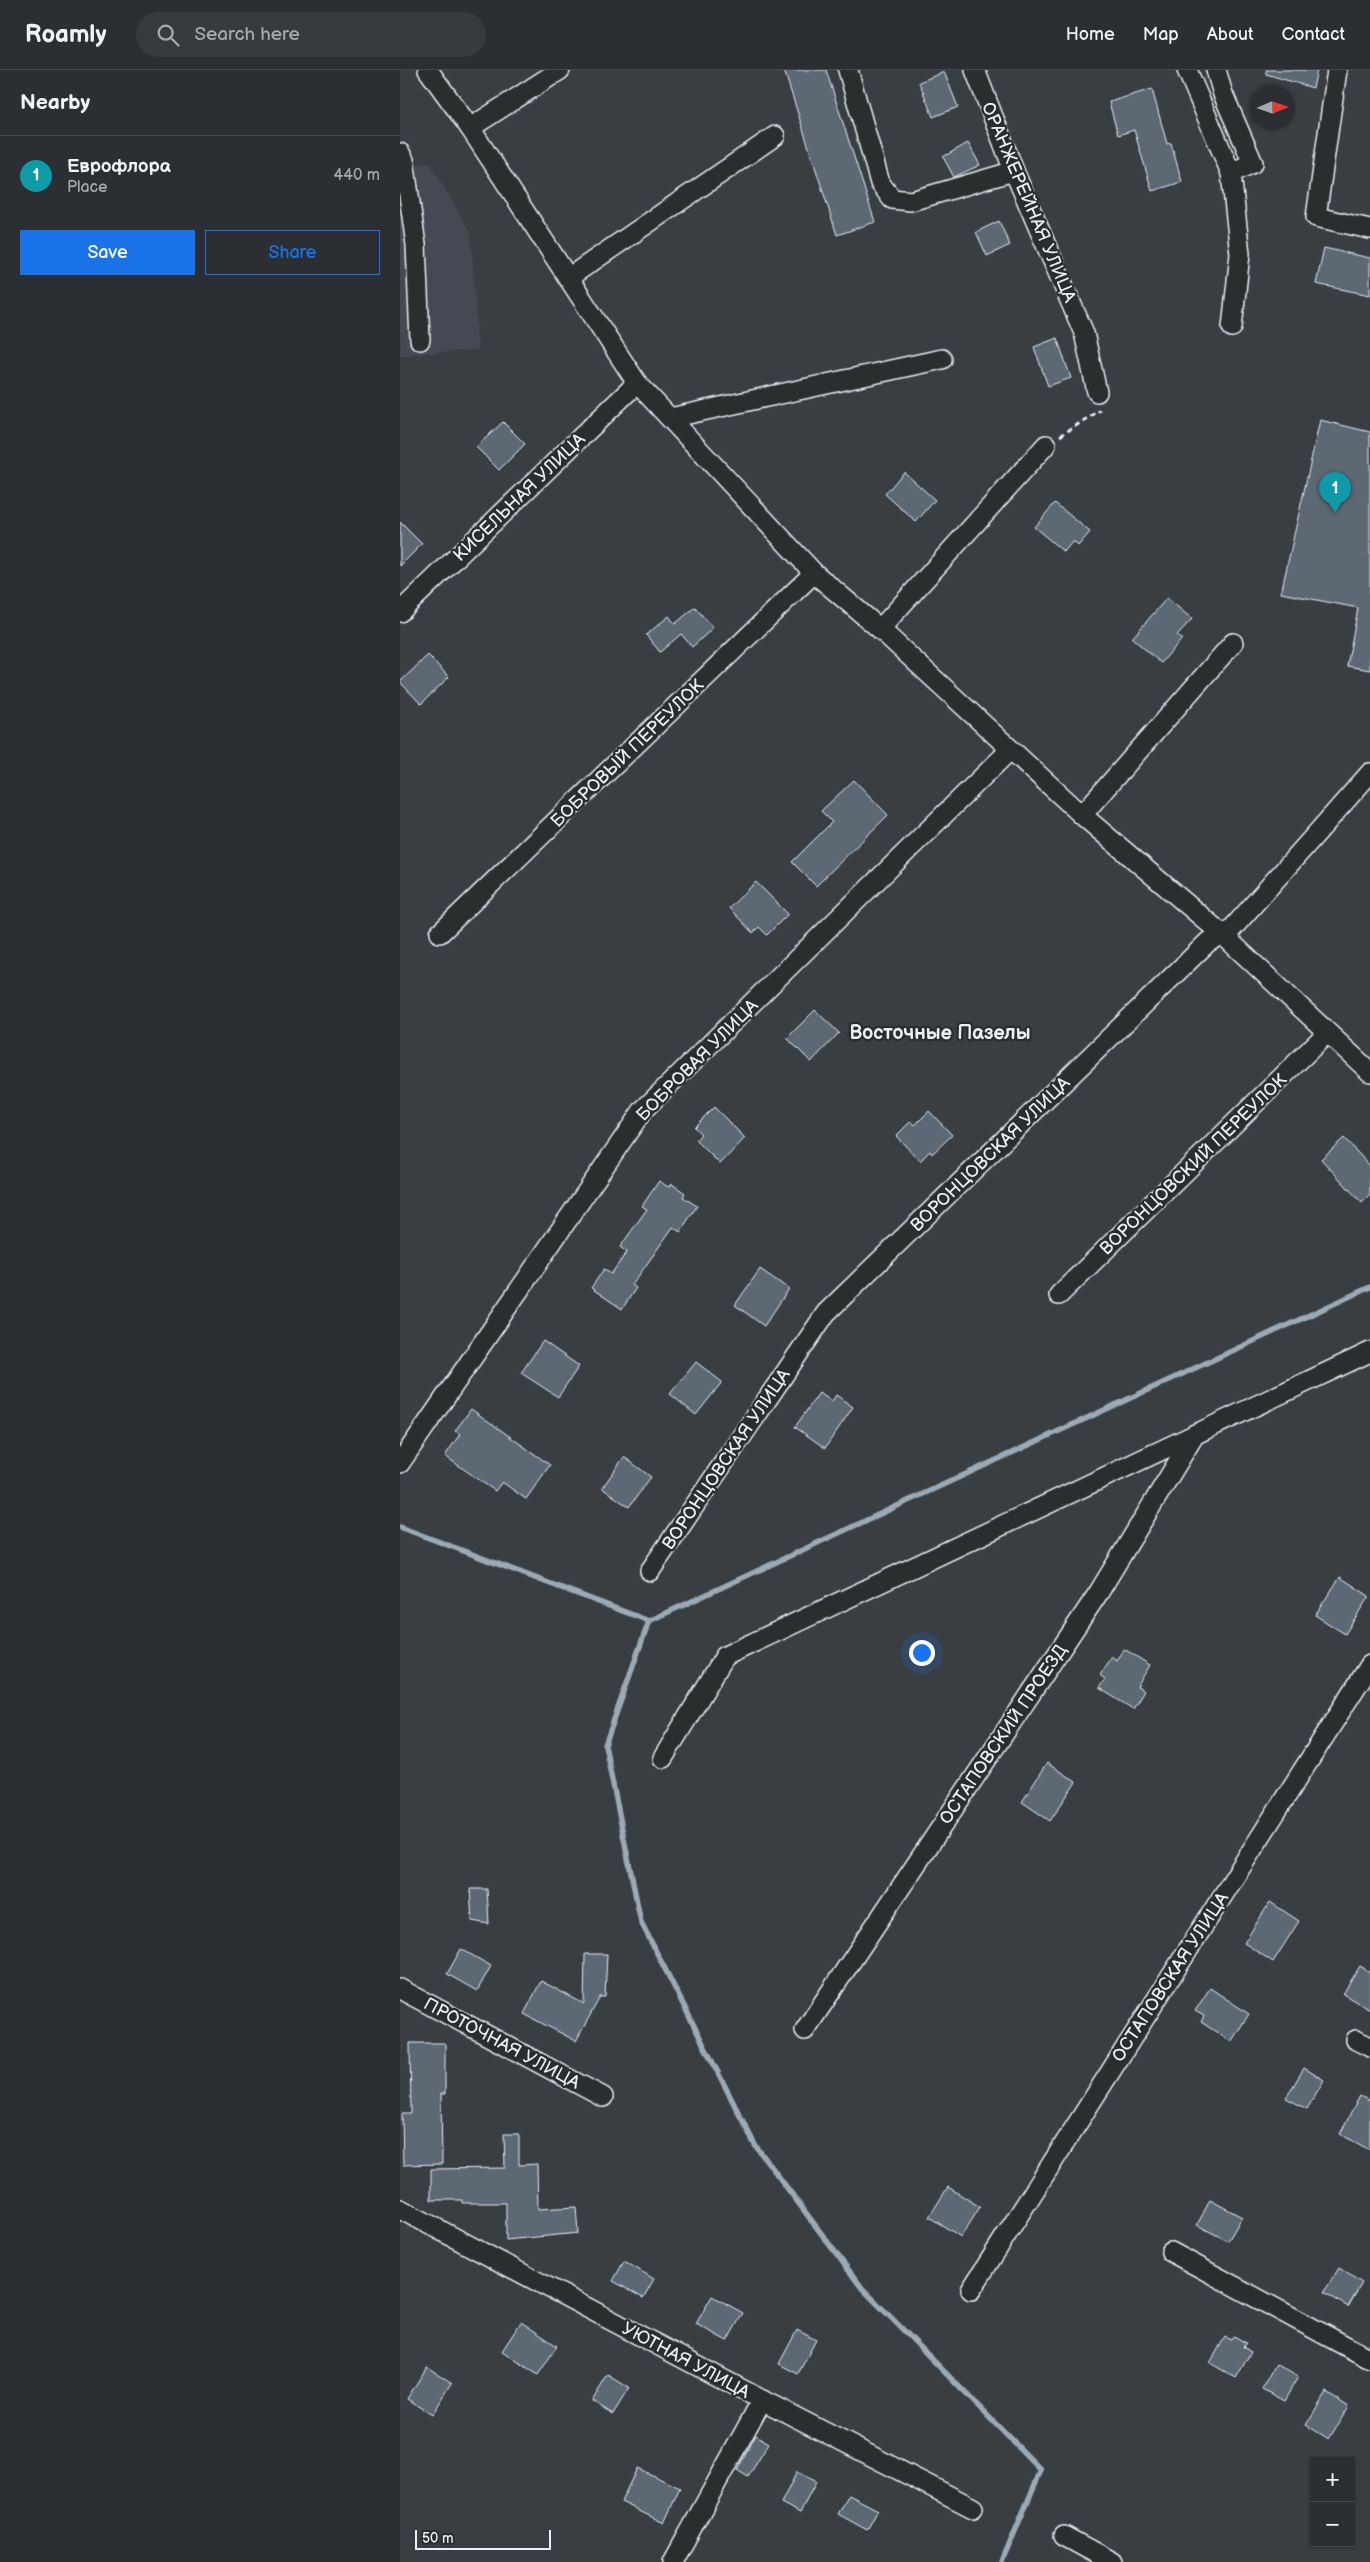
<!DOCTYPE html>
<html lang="en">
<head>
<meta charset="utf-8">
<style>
	:root { --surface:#2b2e32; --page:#373a3e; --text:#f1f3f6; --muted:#a6a8ac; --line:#474a4d; --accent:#1a73e8 }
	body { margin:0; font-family:"Balsamiq Sans",sans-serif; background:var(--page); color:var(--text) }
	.controls { position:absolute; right:15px; bottom:15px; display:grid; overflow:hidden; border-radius:0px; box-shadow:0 1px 4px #0004 }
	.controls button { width:45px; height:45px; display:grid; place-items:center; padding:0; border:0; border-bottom:1px solid var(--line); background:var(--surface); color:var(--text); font:25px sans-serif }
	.compass { position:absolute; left:850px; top:15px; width:45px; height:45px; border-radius:50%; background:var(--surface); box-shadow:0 1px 4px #0004; rotate:88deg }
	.scale { position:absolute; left:15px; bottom:12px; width:136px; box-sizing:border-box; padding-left:5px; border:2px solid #e8f1f8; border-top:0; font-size:14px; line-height:18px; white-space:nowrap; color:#e8f1f8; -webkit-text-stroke:4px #2a2d2e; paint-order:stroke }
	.you { position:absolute; left:521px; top:1582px; width:18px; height:18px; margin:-12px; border:4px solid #fff; border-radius:50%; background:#1a73e8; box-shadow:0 0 0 8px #1a73e833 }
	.badge { display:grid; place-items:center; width:32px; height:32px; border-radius:50%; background:var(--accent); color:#fff; font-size:16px; font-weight:700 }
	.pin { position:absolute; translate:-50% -41px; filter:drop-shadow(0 1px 2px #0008) }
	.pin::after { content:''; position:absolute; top:26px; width:18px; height:15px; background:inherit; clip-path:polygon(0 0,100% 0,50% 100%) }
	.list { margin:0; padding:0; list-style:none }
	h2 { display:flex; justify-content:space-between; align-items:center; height:65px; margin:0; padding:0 20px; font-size:21px }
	h2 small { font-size:16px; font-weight:400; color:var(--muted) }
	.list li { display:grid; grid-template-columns:32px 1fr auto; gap:15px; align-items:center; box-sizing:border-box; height:80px; padding:0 20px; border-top:1px solid var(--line) }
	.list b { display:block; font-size:19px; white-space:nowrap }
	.list p { margin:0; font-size:16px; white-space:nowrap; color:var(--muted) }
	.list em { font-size:16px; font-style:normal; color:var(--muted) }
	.actions { display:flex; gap:10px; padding:15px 20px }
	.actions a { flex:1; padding:11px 0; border:1px solid var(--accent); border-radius:0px; text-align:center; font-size:18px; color:var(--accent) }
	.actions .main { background:var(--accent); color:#fff }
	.icon { flex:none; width:28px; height:28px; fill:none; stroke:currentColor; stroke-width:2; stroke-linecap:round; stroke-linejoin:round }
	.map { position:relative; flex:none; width:970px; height:2492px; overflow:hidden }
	header { display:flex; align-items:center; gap:30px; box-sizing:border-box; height:70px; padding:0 25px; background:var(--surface); border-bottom:1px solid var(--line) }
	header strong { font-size:24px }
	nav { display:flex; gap:28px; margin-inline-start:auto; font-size:18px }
	.search { width:350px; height:45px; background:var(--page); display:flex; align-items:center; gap:12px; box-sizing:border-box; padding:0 18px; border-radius:28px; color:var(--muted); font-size:19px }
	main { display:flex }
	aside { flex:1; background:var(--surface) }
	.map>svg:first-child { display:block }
	.built { fill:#444a52 }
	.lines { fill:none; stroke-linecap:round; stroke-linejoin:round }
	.stream { stroke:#9baab5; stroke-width:5.5 }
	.building { fill:#5d6774; stroke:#e8f1f8 }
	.minor-casing { stroke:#e8f1f8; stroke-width:22 }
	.path { stroke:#e8f1f8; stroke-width:3; stroke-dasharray:5 4; stroke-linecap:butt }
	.minor { stroke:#2a2d2e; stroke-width:19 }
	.labels { text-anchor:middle; stroke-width:4.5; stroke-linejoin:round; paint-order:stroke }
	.street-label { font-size:18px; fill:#e8f1f8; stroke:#2a2d2e }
	.quarter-label { font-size:20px; font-weight:bold; fill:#e8f1f8; stroke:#2a2d2e }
</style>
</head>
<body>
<header>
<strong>Roamly</strong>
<div class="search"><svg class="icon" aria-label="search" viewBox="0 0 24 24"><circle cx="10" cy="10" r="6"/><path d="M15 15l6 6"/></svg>Search here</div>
<nav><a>Home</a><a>Map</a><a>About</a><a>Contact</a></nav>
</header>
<main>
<aside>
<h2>Nearby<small></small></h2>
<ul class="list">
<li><span class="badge" style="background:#0f9aa8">1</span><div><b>Еврофлора</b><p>Place</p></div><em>440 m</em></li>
</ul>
<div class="actions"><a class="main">Save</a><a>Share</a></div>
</aside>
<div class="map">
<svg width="970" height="2492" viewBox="0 0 970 2492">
	<rect width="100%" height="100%" fill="#393e43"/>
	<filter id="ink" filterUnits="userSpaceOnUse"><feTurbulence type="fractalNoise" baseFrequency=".02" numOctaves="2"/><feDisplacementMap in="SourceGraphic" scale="10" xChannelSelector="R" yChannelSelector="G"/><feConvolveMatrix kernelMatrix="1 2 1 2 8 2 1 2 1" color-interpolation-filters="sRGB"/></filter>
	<g filter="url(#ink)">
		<polygon class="built" points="30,93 71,163 78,280 0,285 0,96"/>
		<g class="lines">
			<g class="stream">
				<polyline points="0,1457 249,1551 970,1217"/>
				<polyline points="249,1551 205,1675 241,1852 355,2075 462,2218 641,2400 602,2492"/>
			</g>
		</g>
		<g class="building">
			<polygon points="384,0 426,0 475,152 437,165"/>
			<polygon points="866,0 917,0 913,18 866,4"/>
			<polygon points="544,2 558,37 533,47 519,12"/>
			<polygon points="752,19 767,74 771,73 782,112 752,121 734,60 718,65 709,32"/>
			<polygon points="568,73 580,95 554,107 543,87"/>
			<polygon points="599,151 610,175 587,186 576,162"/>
			<polygon points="924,178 970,188 970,225 916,214"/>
			<polygon points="657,268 671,308 648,316 634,277"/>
			<polygon points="920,350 970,362 970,600 947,596 958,538 881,523"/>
			<polygon points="103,352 125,374 99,400 76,377"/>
			<polygon points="504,402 535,430 516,452 485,424"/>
			<polygon points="655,433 690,462 678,476 673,471 664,482 634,457"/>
			<polygon points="0,452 22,474 0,496"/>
			<polygon points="767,528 792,549 777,565 782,569 761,593 732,568"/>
			<polygon points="295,537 313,558 292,577 281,564 260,582 246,565 269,546 275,554"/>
			<polygon points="28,585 49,607 21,634 0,612"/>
			<polygon points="454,710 488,745 416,816 392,792 432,752 421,741"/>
			<polygon points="356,812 388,844 367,865 359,857 353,863 329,838"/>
			<polygon points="415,940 439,963 411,992 387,968"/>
			<polygon points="314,1037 345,1068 320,1094 296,1070 301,1064 294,1057"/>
			<polygon points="529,1041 552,1065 532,1084 530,1081 520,1091 496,1066 511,1051 515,1055"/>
			<polygon points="944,1068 970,1096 970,1125 962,1133 921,1089"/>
			<polygon points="259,1111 268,1117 272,1114 285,1123 283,1127 297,1136 280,1162 273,1157 232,1215 236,1218 222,1239 191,1218 204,1199 211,1204 227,1182 220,1177 247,1139 242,1136"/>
			<polygon points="360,1199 389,1219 364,1256 335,1235"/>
			<polygon points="143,1271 179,1296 158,1327 121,1303"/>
			<polygon points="296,1292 322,1312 296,1345 270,1324"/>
			<polygon points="419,1323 432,1331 436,1325 453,1337 425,1378 395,1357"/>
			<polygon points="71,1339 150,1395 126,1429 102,1412 95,1421 45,1386 60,1364 55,1361"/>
			<polygon points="224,1387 251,1407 229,1437 202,1418"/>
			<polygon points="940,1507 969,1526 945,1564 915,1545"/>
			<polygon points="724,1579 750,1595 737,1617 744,1621 733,1639 699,1618 705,1609 700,1605 712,1587 717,1591"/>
			<polygon points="647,1693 676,1712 650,1751 622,1732"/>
			<polygon points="70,1819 87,1819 89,1854 72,1851"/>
			<polygon points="870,1832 899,1851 873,1892 844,1873"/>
			<polygon points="61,1879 91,1896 77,1921 47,1904"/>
			<polygon points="185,1884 207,1884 205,1927 200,1927 176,1971 124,1944 141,1911 184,1934"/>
			<polygon points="960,1896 970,1902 970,1940 943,1924"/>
			<polygon points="810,1918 849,1944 831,1972 801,1952 804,1946 795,1941"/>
			<polygon points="10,1973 45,1973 45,2024 41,2024 42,2094 3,2095 2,2044 11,2044"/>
			<polygon points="904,1998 924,2010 907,2039 886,2028"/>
			<polygon points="960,2026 970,2031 970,2080 940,2064"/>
			<polygon points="104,2064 119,2064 119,2095 137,2094 138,2139 176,2137 178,2163 106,2170 106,2133 62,2133 62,2130 31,2130 31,2099 105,2098"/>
			<polygon points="548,2117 580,2137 561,2167 529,2147"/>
			<polygon points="810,2130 842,2147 828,2171 797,2155"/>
			<polygon points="224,2191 254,2209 243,2228 213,2211"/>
			<polygon points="939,2198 962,2213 948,2237 924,2222"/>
			<polygon points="312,2226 343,2243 327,2271 296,2254"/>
			<polygon points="121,2252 157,2276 138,2305 102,2281"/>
			<polygon points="397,2260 416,2270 398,2304 379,2294"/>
			<polygon points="834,2266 846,2273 843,2277 851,2282 836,2308 810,2293 825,2267 831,2270"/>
			<polygon points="876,2294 898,2307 884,2331 862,2319"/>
			<polygon points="27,2297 52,2313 32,2345 7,2329"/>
			<polygon points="208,2305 229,2318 213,2344 192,2331"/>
			<polygon points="926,2322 949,2336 929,2369 906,2355"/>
			<polygon points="356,2365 369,2373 348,2407 337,2400"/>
			<polygon points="237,2398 280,2418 264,2453 221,2432"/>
			<polygon points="397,2402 416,2412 400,2443 381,2433"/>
			<polygon points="449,2425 478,2440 467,2460 438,2444"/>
		</g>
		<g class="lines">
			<g class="minor-casing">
				<g id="minor">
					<polyline points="28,0 70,58 237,313 414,503 480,559 682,745 823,865 970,1002"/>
					<polyline points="448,0 480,113 492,129 511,131 614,101"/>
					<polyline points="575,0 614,101 684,263 697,322"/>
					<polyline points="787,0 831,103 840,184 832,257"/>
					<polyline points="816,0 823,24 853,93 831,103"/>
					<polyline points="937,0 916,147 970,159"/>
					<polyline points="70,58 160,0"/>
					<polyline points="0,83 4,90 16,175 20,270"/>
					<polyline points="168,208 375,66"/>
					<polyline points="270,348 542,289"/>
					<polyline points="0,542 237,313"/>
					<polyline points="480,559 646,375"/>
					<polyline points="682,745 833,573"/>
					<polyline points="40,863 414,503"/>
					<polyline points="659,1225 927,963"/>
					<polyline points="0,1393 243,1040 610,680"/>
					<polyline points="250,1501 426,1243 808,872 831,860 970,703"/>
					<polyline points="263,1688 325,1586 970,1282"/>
					<polyline points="0,1919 203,2027"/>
					<polyline points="405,1960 699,1522 795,1364"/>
					<polyline points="956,1970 970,1977"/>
					<polyline points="0,2139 362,2330 573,2438"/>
					<polyline points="771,2182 970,2289"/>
					<polyline points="571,2220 970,1595"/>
					<polyline points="664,2466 712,2492"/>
					<polyline points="273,2492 362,2330"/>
				</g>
			</g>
			<polyline class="path" points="660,366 700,340"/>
			<use href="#minor" class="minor"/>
		</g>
	</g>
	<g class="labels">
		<g class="street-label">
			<text transform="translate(629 132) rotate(67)" y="6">ОРАНЖЕРЕЙНАЯ УЛИЦА</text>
			<text transform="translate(119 427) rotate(-44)" y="6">КИСЕЛЬНАЯ УЛИЦА</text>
			<text transform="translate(227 683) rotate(-44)" y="6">БОБРОВЫЙ ПЕРЕУЛОК</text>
			<text transform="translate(297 990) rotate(-45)" y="6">БОБРОВАЯ УЛИЦА</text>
			<text transform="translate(590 1084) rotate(-44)" y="6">ВОРОНЦОВСКАЯ УЛИЦА</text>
			<text transform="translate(793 1094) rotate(-44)" y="6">ВОРОНЦОВСКИЙ ПЕРЕУЛОК</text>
			<text transform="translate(326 1389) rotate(-56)" y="6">ВОРОНЦОВСКАЯ УЛИЦА</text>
			<text transform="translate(603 1664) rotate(-56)" y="6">ОСТАПОВСКИЙ ПРОЕЗД</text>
			<text transform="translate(770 1907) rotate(-57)" y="6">ОСТАПОВСКАЯ УЛИЦА</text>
			<text transform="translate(102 1973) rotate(28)" y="6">ПРОТОЧНАЯ УЛИЦА</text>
			<text transform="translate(286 2290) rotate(28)" y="6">УЮТНАЯ УЛИЦА</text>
		</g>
		<g class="quarter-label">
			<text x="540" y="969">Восточные Пазелы</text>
		</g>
	</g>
</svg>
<div class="controls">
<button>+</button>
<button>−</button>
</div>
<svg class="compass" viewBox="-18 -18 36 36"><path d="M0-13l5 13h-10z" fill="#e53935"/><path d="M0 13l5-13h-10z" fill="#a6a8ac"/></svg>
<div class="scale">50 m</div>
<div class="you"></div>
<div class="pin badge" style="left:935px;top:443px;background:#0f9aa8">1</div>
</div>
</main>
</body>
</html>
